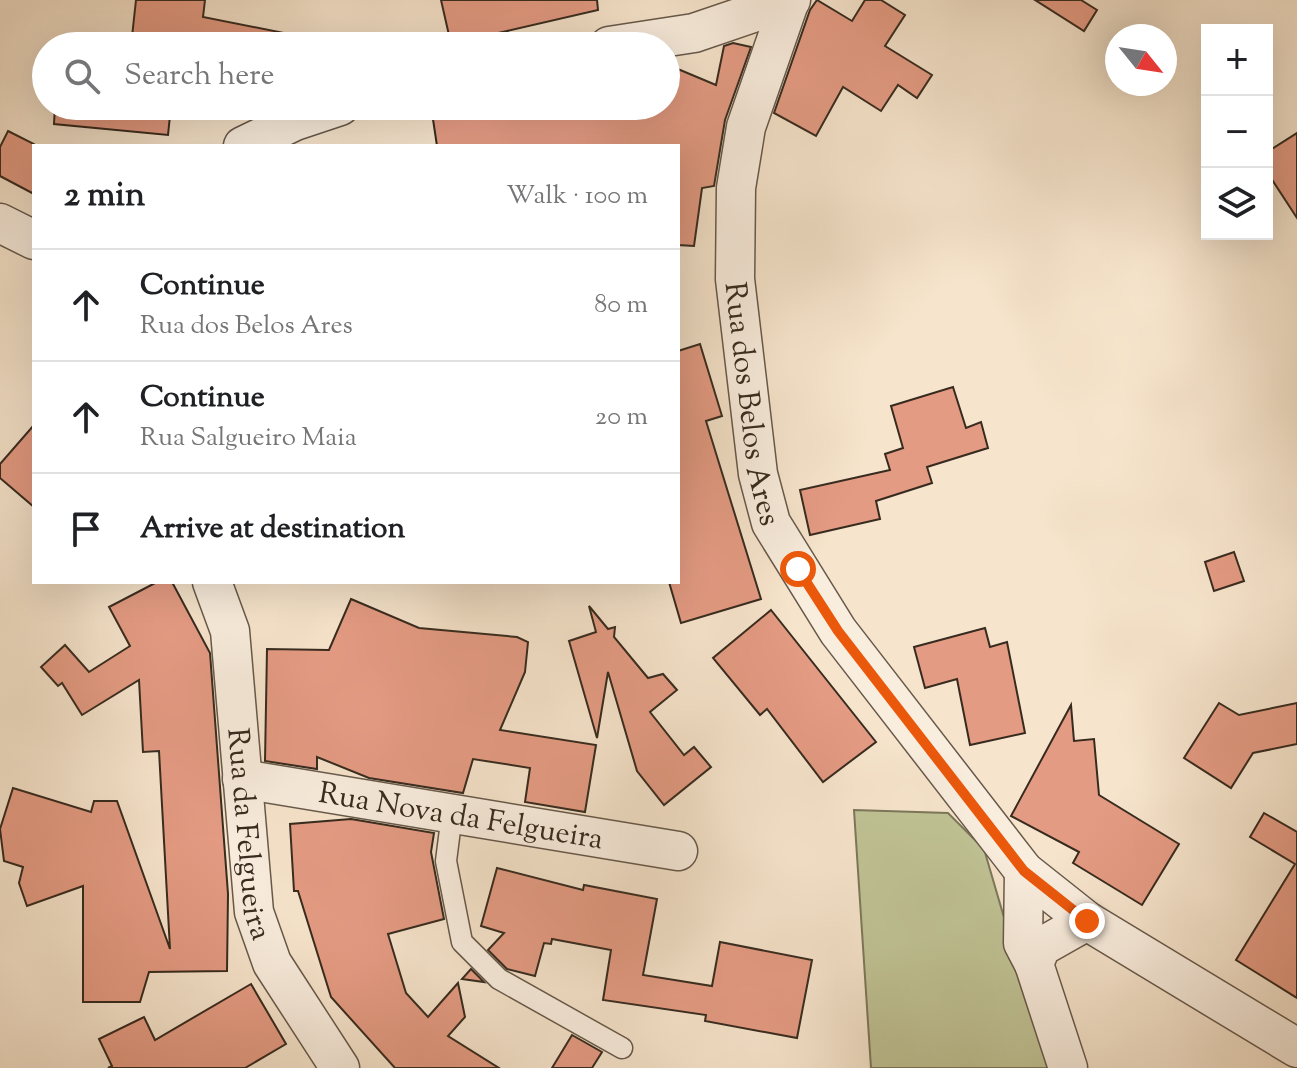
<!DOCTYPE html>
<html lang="en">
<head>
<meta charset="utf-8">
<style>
	:root { --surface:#fff; --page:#f2f2f2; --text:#202124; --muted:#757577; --line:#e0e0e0 }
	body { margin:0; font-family:"Sorts Mill Goudy",serif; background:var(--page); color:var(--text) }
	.controls { position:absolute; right:24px; top:24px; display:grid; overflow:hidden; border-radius:0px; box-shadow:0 8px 32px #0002 }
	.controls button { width:72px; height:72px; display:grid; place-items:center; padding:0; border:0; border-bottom:2px solid var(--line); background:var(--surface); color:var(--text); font:40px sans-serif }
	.compass { position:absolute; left:1105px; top:24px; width:72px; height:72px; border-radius:50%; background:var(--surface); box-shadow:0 8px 32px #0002; rotate:120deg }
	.stop { position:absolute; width:24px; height:24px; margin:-18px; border:6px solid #ea580c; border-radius:50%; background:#fff }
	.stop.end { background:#ea580c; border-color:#fff; box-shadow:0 2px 8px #0008 }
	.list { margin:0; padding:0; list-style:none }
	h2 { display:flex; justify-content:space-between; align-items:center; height:104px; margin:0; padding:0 32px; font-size:34px }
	h2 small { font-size:26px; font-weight:400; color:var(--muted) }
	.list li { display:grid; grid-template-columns:52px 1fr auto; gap:24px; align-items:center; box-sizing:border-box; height:112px; padding:0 32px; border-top:2px solid var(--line) }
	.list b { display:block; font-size:30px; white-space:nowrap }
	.list p { margin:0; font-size:26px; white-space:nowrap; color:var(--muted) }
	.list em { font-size:26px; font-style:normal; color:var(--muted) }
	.icon { flex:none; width:44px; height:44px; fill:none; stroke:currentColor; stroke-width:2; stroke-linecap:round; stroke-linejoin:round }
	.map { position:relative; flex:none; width:1297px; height:1068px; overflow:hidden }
	.search { position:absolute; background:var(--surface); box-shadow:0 8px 32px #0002; left:32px; top:32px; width:648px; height:88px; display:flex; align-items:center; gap:20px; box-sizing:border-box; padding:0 28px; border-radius:44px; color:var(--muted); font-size:30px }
	.panel { position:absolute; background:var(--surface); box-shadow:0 8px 32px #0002; left:32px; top:144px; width:648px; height:440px; border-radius:0px }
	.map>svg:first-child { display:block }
	.green { fill:#c0c395; stroke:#7c775a; stroke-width:2 }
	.building { fill:#e49b83; stroke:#372b1f; stroke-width:2 }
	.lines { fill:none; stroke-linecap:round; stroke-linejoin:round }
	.service-casing { stroke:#67594a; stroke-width:23 }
	.minor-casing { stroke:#67594a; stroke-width:41 }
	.service { stroke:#f9edde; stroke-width:20 }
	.minor { stroke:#f9edde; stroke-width:38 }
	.route { stroke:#ea580c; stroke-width:10 }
	.labels { text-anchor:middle; stroke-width:8; stroke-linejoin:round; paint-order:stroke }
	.street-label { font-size:30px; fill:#372b1f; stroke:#f9edde }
</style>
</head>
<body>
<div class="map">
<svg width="1297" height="1068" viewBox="0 0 1297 1068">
	<rect width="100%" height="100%" fill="#f6e4cc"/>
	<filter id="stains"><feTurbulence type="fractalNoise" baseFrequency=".0025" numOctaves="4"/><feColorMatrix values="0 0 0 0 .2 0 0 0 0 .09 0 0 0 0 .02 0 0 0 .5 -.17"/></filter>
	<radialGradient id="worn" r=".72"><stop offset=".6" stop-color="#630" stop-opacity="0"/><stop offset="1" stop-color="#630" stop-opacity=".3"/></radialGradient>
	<polygon class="green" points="854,810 948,813 984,849 1048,1068 871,1068"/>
	<g class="building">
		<polygon points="136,0 205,0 203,17 289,34 288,46 131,46"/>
		<polygon points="441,0 597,0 598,10 451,44"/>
		<polygon points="817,0 852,21 865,0 881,0 905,15 885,46 932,75 917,98 898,85 881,111 843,87 816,136 774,113 810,10"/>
		<polygon points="1035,0 1081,0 1097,10 1084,31"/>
		<polygon points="733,43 751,47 725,120 714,186 702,188 694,246 678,245 678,146 437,146 431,106 666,106 666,64 716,85 724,46"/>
		<polygon points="55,106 171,106 168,135 54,124"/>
		<polygon points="8,131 34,144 34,194 0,176 0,147"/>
		<polygon points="1297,133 1297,218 1267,172 1267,152"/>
		<polygon points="700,344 722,416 706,421 761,599 681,623 669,582 678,582 678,351"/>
		<polygon points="953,387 966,428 981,422 988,448 927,467 932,483 876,501 880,519 810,535 800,490 890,470 885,454 903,448 891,406"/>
		<polygon points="34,425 34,507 0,478 0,464"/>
		<polygon points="1234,552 1244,581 1214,591 1205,562"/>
		<polygon points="157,582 172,582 210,653 228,894 227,971 149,972 140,1002 83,1002 83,886 27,906 19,883 23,867 4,861 0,829 13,788 91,812 94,801 117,801 170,949 159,751 143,752 139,680 82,715 62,683 58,686 41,667 65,645 89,672 130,646 109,607"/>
		<polygon points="351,599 419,628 517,637 528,642 525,672 500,730 596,745 585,812 525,802 530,768 473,759 463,793 369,778 317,757 317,769 265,761 267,649 329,650"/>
		<polygon points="589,606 608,629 615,627 614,637 648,678 663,674 677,690 650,712 684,755 694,747 711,767 664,805 637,771 608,672 597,738 569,641 596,632"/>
		<polygon points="771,610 876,742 823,782 767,709 760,715 713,658"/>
		<polygon points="985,628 990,647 1007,642 1025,733 970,745 957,679 925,688 914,647"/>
		<polygon points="1219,703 1239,715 1297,703 1297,744 1253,753 1231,788 1184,758"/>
		<polygon points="1071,705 1074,741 1094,739 1099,795 1179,844 1142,905 1073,863 1079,852 1011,816"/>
		<polygon points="1264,813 1297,832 1297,998 1236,960 1295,864 1250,837"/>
		<polygon points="351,819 434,833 431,852 444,919 388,934 406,993 428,1017 458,983 465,1017 448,1036 499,1068 395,1068 331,997 298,891 294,891 290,824"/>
		<polygon points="497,868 583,890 584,885 657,899 643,975 712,986 720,942 812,960 797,1038 705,1021 706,1015 603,1000 611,950 552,939 551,944 544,943 535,976 507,969 488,950 504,933 481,926"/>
		<polygon points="471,969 484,982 462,979"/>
		<polygon points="251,984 286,1044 245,1068 108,1068 112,1066 99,1039 144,1017 155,1040"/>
		<polygon points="572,1035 602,1052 592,1068 552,1068"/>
	</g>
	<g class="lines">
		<g class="service-casing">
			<polyline id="service" points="452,814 446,861 462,942 499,979 622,1048"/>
		</g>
		<g class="minor-casing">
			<g id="minor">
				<path id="s1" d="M789,3L746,127L736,188L735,279L758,474L771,523L838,631L1024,871L1087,921L1297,1048"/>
				<polyline points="609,46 694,33 791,0"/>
				<polyline points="243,146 295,121 340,106"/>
				<polyline points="0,223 34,240"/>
				<path id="s2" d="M212,582L230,631L254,912L272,963L340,1068"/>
				<path id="s3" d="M242,779L678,851"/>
				<polyline points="1024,871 1023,943 1034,964"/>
				<polyline points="1068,1068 1034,964 1041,947 1087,921"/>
			</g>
		</g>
		<use href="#service" class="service"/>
		<use href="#minor" class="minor"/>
	</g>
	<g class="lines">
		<polyline class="route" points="798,569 838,631 1024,871 1087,921"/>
	</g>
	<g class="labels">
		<g class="street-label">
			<text dy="10" stroke="none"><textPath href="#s1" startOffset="410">Rua dos Belos Ares</textPath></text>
			<text dy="10" stroke="none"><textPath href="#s3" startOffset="222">Rua Nova da Felgueira</textPath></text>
			<text dy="10" stroke="none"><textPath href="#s2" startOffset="256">Rua da Felgueira</textPath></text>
		</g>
	</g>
	<rect width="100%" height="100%" filter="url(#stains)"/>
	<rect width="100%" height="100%" fill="url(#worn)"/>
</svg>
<div class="controls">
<button>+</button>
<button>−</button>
<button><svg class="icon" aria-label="layers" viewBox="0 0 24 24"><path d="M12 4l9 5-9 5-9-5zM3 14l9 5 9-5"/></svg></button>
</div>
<svg class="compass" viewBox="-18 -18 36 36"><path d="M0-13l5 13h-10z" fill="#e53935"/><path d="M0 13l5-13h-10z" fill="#757577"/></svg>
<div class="stop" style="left:798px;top:569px"></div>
<div class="stop end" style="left:1087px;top:921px"></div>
<div class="search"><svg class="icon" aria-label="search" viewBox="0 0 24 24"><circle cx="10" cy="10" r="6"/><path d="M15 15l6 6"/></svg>Search here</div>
<section class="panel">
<h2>2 min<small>Walk · 100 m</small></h2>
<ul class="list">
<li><svg class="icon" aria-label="ahead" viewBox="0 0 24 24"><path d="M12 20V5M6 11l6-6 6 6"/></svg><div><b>Continue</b><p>Rua dos Belos Ares</p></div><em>80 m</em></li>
<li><svg class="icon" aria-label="ahead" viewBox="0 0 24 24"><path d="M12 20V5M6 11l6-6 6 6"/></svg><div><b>Continue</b><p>Rua Salgueiro Maia</p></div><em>20 m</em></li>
<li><svg class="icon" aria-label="arrive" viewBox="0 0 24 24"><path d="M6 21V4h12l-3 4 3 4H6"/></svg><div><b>Arrive at destination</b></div></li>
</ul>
</section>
</div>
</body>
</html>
